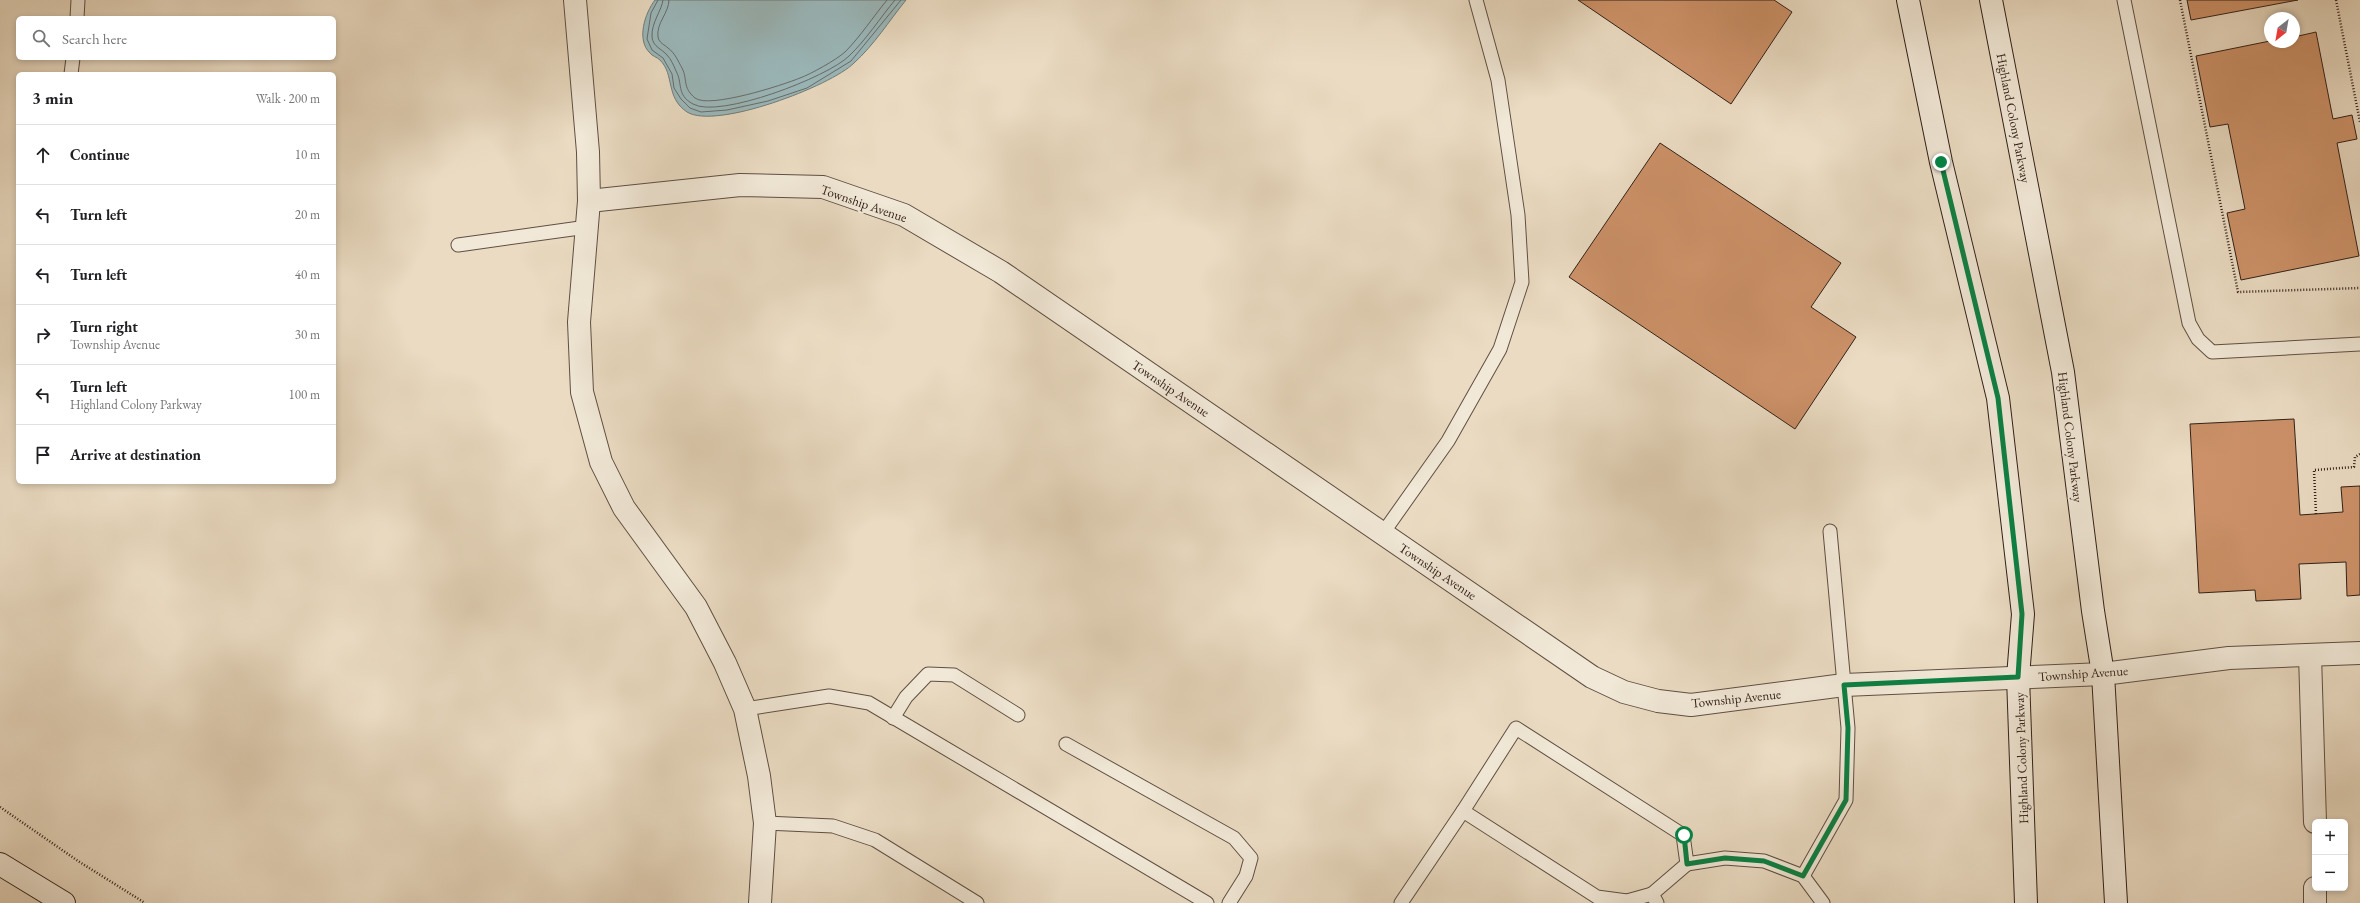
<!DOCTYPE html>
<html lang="en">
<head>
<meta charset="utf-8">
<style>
	:root { --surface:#fff; --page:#f6f6f6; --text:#202124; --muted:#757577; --line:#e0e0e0 }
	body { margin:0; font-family:"EB Garamond",serif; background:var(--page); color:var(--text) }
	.controls { position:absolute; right:12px; bottom:12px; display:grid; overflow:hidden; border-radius:6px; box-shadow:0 2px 6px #0003 }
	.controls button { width:36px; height:36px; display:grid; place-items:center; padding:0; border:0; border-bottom:1px solid var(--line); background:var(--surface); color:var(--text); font:20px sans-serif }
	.compass { position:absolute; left:2264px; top:12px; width:36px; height:36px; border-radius:50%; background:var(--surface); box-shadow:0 2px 6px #0003; rotate:211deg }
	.stop { position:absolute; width:12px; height:12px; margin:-9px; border:3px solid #0b8043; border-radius:50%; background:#fff }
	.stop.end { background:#0b8043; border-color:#fff; box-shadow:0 1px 4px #0008 }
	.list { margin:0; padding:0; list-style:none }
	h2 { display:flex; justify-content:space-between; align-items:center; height:52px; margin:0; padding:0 16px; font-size:17px }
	h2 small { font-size:13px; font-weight:400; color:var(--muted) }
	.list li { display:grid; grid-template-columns:26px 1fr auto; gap:12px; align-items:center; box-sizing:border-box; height:60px; padding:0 16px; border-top:1px solid var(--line) }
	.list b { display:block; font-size:15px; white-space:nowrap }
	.list p { margin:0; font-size:13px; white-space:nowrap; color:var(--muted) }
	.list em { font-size:13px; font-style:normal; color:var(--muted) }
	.icon { flex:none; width:22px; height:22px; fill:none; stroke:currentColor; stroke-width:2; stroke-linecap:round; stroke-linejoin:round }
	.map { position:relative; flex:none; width:2360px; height:903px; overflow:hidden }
	.search { position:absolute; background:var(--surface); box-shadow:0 2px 6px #0003; left:16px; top:16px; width:320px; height:44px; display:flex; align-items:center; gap:10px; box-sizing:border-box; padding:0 14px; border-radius:6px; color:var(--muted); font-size:15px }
	.panel { position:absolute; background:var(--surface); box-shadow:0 2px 6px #0003; left:16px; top:72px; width:320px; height:412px; border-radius:6px }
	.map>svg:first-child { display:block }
	.water { fill:#9bb9bc; stroke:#717c7a }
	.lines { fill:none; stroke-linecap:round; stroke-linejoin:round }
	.shore { stroke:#666c6a; stroke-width:1 }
	.building { fill:#cc9168; stroke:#312018 }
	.lane-casing { stroke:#5f4f42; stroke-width:15 }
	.street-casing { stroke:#5f4f42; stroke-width:24 }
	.secondary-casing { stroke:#312018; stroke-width:24 }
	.path { stroke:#312018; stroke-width:2.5; stroke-dasharray:1 2; stroke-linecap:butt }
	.lane { stroke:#f1e8d7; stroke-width:13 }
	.street { stroke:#f1e8d7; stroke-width:22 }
	.secondary { stroke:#f1e8d7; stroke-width:22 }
	.route { stroke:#0b8043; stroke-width:5 }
	.labels { text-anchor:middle; stroke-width:4; stroke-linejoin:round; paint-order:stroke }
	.street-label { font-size:13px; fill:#312018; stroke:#f1e8d7 }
</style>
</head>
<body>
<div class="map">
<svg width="2360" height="903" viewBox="0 0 2360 903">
	<rect width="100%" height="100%" fill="#eadbc2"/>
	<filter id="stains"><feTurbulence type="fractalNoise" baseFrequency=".005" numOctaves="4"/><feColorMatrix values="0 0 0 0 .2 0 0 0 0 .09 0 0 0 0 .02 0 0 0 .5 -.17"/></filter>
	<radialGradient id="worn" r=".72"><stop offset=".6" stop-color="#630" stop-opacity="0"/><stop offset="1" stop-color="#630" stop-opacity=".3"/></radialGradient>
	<path class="water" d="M655,0H906C889,21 874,45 854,63C831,86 716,130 687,112C665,97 675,75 660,60C657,57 652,56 650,53C636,40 645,13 655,0Z"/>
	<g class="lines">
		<g class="shore">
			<polyline points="658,0 651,13 647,39 652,50 663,58 672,74 674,88 681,99 690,108 701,112 727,110 768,101 807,88 851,61 901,0"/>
			<path d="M663,0C662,10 651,23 652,37C653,47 662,49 667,55C671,59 674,66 676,71C683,83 676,95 693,104C719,119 828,77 849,56C866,40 880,18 895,0"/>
			<path d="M669,0C669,13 656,23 658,37C659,43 665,45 668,48C675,53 678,61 682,68C688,80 682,87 695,98C709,109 783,85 800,78C811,74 836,60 845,52C860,37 873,17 887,0"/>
		</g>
	</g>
	<g class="building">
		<polygon points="1578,0 1774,0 1792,12 1731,104"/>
		<polygon points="2187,0 2298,0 2191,20"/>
		<polygon points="2316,32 2333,119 2352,115 2357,139 2337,143 2359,256 2241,280 2227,213 2245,209 2228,124 2210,127 2196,56 2270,41 2294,42 2294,37"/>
		<polygon points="1660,143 1841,263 1811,307 1856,337 1795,429 1569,277"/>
		<polygon points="2294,419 2300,515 2343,512 2341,487 2360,486 2360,595 2347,596 2346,562 2299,564 2301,599 2256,601 2255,590 2199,593 2190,424"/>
	</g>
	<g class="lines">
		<g class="lane-casing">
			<g id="lane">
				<polyline points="2124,0 2189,323 2198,339 2212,352 2360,344"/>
				<polyline points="77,18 78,0"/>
				<polyline points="71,74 73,58"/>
				<polyline points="458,245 587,227"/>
				<polyline points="1383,533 1448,441 1500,349 1522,282 1518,215 1498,80 1476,0"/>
				<polyline points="745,709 829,696 869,703 1207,903"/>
				<polyline points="893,718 906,697 928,674 954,675 1018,715"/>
				<polyline points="1066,744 1234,838 1251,858 1246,876 1229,903"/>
				<polyline points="1463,811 1597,897 1627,901 1652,894"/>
				<polyline points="765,823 833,826 875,840 977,903"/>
				<polyline points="1803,876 1846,800 1848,728 1830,531"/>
				<polyline points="1401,903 1463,811 1516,728 1683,835 1687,864 1725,858 1764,861 1803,876 1823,903"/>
				<polyline points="1657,903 1652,894 1687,864"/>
			</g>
		</g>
		<g class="street-casing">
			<g id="street">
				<polyline points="575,0 588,152 589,201 579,322 582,392 601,462 624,508 696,607 725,663 745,709 759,776 765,823 760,903"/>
				<polyline points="589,201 740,185 823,187 904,215 1001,272 1592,677 1624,692 1658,701 1691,705 1844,685 2103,674 2229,658 2360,653"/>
				<polyline points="2310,655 2315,822"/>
				<polyline points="2315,903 2315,888"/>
			</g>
		</g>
		<g class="secondary-casing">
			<g id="secondary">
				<polyline points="1908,0 1941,162 1998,398 2023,614 2018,677 2026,903"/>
				<polyline points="1991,0 2063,372 2093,611 2103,674 2116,903"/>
				<polyline points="0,864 64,903"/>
			</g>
		</g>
		<g class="path">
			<polyline points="2180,0 2238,292 2360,288"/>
			<polyline points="2336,0 2360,122"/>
			<polyline points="2316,514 2314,470 2354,467 2355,457 2360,454"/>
			<polyline points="0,807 78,861 145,903"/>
		</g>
		<use href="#lane" class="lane"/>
		<use href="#street" class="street"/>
		<use href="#secondary" class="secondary"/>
	</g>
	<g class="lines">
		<polyline class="route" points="1684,835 1687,864 1725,858 1764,861 1803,876 1846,800 1848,728 1844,685 2018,677 2022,614 1998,398 1941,162"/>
	</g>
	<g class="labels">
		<g class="street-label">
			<text transform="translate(2014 118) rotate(79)" y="5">Highland Colony Parkway</text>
			<text transform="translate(864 203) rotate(19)" y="5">Township Avenue</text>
			<text transform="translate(1171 388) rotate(34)" y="5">Township Avenue</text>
			<text transform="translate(2071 437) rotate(83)" y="5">Highland Colony Parkway</text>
			<text transform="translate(1438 571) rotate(34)" y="5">Township Avenue</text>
			<text transform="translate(2083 673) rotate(-4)" y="5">Township Avenue</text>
			<text transform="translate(1736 698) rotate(-6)" y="5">Township Avenue</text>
			<text transform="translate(2021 758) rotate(-92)" y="5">Highland Colony Parkway</text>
		</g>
	</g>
	<rect width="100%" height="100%" filter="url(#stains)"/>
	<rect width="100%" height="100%" fill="url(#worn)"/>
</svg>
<div class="controls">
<button>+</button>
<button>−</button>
</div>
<svg class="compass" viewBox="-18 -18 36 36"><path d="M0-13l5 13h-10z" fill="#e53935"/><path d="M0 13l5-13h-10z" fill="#757577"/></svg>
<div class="stop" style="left:1684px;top:835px"></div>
<div class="stop end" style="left:1941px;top:162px"></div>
<div class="search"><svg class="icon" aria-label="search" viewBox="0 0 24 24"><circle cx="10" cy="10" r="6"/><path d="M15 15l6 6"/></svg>Search here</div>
<section class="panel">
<h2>3 min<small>Walk · 200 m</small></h2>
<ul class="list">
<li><svg class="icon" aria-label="ahead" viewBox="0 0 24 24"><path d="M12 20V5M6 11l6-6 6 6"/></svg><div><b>Continue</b></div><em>10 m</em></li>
<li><svg class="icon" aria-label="left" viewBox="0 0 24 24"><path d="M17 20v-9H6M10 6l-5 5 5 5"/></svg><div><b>Turn left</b></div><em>20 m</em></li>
<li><svg class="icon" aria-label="left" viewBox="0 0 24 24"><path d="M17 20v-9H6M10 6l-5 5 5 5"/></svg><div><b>Turn left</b></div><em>40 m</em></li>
<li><svg class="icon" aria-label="right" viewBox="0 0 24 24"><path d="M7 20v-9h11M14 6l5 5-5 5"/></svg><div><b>Turn right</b><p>Township Avenue</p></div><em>30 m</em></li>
<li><svg class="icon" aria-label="left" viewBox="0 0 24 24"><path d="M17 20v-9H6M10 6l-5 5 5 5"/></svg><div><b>Turn left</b><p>Highland Colony Parkway</p></div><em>100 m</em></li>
<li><svg class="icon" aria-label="arrive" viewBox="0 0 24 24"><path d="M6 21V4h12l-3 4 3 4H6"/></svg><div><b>Arrive at destination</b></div></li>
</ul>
</section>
</div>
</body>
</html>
